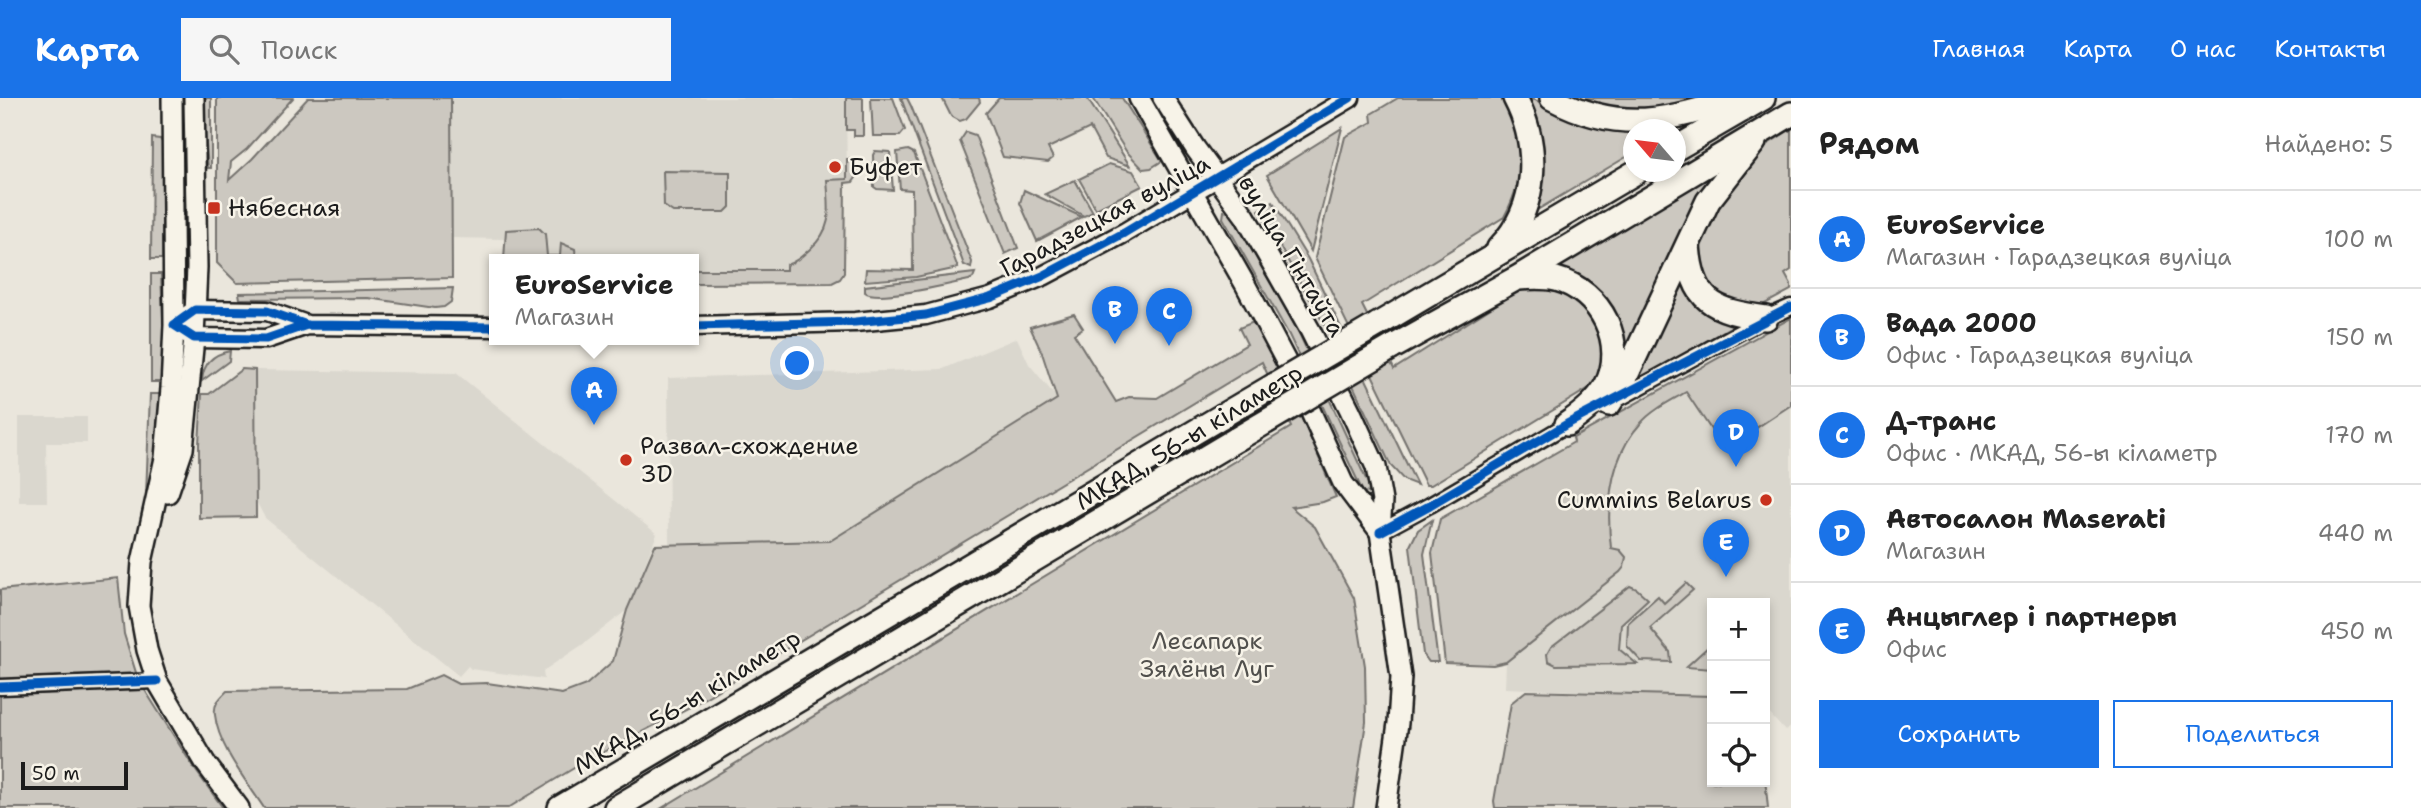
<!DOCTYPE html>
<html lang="ru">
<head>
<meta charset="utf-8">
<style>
	:root { --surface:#fff; --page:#f6f6f6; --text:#222; --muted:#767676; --line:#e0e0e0; --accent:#1a73e8 }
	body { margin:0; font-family:"Shantell Sans",sans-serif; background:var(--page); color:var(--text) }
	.controls { position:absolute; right:21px; bottom:21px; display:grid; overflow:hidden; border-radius:0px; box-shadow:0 4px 10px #0003 }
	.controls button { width:63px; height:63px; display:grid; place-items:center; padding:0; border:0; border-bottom:2px solid var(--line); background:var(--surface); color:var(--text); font:35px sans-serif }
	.compass { position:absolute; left:1623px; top:21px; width:63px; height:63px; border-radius:50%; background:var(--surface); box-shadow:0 4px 10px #0003; rotate:298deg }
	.scale { position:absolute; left:21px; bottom:18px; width:107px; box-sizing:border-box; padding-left:7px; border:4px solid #1c1c1c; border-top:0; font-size:19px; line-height:24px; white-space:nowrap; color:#1c1c1c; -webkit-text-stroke:5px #f7f3e8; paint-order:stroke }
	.you { position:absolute; left:798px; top:266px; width:24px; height:24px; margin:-18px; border:5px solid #fff; border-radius:50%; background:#1a73e8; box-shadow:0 0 0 10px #1a73e833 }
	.badge { display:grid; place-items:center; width:46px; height:46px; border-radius:50%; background:var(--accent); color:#fff; font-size:23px; font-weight:700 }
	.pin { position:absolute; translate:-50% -58px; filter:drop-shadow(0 2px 4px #0008) }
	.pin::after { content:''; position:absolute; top:37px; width:24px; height:21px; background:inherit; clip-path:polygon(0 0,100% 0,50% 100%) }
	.popup { position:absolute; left:489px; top:156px; width:210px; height:91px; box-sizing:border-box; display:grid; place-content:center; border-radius:0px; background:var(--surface); filter:drop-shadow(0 2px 5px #0005); font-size:23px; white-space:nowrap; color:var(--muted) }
	.popup b { font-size:26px; color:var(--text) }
	.popup::after { content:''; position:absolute; left:50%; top:100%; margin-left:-14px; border:14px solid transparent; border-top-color:var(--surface) }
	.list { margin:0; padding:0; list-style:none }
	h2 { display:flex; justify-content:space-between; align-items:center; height:91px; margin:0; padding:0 28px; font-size:30px }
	h2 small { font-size:23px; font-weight:400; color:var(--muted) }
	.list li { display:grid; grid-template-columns:46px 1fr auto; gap:21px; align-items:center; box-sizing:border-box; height:98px; padding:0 28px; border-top:2px solid var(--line) }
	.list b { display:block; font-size:26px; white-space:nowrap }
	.list p { margin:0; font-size:23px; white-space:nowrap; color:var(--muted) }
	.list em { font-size:23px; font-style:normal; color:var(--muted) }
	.actions { display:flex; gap:14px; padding:21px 28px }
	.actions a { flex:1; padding:16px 0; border:2px solid var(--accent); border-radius:0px; text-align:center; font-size:24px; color:var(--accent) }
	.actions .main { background:var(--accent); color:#fff }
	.icon { flex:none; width:38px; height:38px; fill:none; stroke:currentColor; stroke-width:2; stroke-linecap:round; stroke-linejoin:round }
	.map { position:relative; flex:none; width:1791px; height:710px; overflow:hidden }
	header { display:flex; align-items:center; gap:42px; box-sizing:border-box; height:98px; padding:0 35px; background:var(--accent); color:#fff }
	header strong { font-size:33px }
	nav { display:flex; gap:38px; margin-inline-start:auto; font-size:24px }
	.search { width:490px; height:63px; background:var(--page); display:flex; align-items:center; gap:18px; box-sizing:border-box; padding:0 24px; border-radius:0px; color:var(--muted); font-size:26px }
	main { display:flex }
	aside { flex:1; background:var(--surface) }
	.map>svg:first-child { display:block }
	.built { fill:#dad7ce }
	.green { fill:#ccc8c0; stroke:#74726e; stroke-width:2 }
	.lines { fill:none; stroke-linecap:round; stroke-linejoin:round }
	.minor-casing { stroke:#1c1c1c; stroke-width:19 }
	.tertiary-casing { stroke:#1c1c1c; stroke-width:23 }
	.secondary-casing { stroke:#1c1c1c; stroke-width:24 }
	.trunk-casing { stroke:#1c1c1c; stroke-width:28 }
	.minor { stroke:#f7f3e8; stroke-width:14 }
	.tertiary { stroke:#f7f3e8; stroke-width:18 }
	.secondary { stroke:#f7f3e8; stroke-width:19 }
	.trunk { stroke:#f7f3e8; stroke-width:23 }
	.trunk-bridge-casing { stroke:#1c1c1c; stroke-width:28; stroke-linecap:butt }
	.trunk-bridge { stroke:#f7f3e8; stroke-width:23 }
	.cycleway-casing { stroke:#f7f3e8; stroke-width:13 }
	.cycleway { stroke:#0057b8; stroke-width:9 }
	.poi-dot { fill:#c8321e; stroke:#f7f3e8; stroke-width:2.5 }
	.labels { text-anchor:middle; stroke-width:5; stroke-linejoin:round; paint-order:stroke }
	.poi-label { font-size:24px; fill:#1c1c1c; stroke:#f7f3e8; text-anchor:start }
	.street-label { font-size:24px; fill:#1c1c1c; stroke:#f7f3e8 }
	.park-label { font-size:24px; fill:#51504d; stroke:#f7f3e8 }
</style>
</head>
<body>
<header>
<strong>Карта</strong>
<div class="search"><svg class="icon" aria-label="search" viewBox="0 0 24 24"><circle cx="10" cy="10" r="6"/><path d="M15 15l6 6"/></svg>Поиск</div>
<nav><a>Главная</a><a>Карта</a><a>О нас</a><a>Контакты</a></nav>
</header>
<main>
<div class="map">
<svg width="1791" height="710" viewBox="0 0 1791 710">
	<rect width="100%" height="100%" fill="#eae6dc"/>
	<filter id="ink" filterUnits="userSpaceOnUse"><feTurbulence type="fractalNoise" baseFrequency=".0143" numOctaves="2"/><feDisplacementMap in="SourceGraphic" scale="14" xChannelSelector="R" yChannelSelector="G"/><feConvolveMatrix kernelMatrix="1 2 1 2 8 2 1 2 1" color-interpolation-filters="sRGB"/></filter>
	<g filter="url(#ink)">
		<g class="built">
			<polygon points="445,0 846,0 847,82 834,82 835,163 822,178 694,177 694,161 506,161 506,141 449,140"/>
			<polygon points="1017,240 1029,266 1057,300 830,443 669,447 668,280 943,271"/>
			<polygon points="255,272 456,275 657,436 627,512 585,545 543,573 544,581 471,571 468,568 459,578 265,420 257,405"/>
			<polygon points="1686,294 1716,339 1734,350 1727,341 1791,300 1791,629 1785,633 1765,611 1765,505 1712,505 1712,599 1505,590 1506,564 1620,452 1611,450 1609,413 1614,375 1621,356 1642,323"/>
			<polygon points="19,319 87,319 87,345 46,345 47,404 19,404"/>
		</g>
		<g class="green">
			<polygon points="181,0 186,0 186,162 184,162 183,45"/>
			<polygon points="202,0 211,0 211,70 208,70"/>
			<polygon points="217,0 293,0 247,51 231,64 229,82 252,61 308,0 451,0 452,180 237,185 217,165"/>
			<polygon points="846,0 863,0 863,38 854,38 854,32 846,32"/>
			<polygon points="871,0 893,0 905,32 900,38 873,38"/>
			<polygon points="901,0 907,0 911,8 972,164 971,170 964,167"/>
			<polygon points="942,0 979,0 980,4 966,21 960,23 951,18"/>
			<polygon points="999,0 1087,0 1130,68 1106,60 1090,30 1048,50 1053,60 1048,64 1003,59 986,15"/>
			<polygon points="1093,0 1122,0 1162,63 1151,70 1143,71 1126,53"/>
			<path d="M1398,0H1506C1511,13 1518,27 1522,41C1528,61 1514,101 1504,119L1362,207L1394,271L1529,186L1571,196L1599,226L1604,253L1601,269L1594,287L1431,387H1426L1315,160L1345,39L1372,24L1371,16Z"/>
			<path d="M1524,0C1538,0 1546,9 1559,15C1583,26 1608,30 1633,34V55L1527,118Z"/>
			<polygon points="1569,0 1708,0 1650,15 1615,14"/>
			<polygon points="1342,30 1311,153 1267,77"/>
			<polygon points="1791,31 1791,172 1785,176 1791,187 1791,192 1761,208 1751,209 1725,203 1705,185 1696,145 1698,135 1757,53"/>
			<polygon points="966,34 975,37 1018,150 1005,156 960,43"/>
			<polygon points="152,40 160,41 163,46 162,161 151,161"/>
			<polygon points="908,52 914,55 958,170 916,179 865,183 866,171 913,172 912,92 900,91 897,54"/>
			<polygon points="875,53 890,54 893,92 877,91 874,89 873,57"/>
			<path d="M847,61H854L858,64V77L853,84L845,85L844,175L840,181L832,185L694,186V172H786V167C796,164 802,158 810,151C834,130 829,111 827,82L847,81Z"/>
			<path d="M1729,62L1625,262C1622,248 1620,232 1616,219C1606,190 1575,174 1547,170Z"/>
			<polygon points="1109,66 1133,73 1142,88 1096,111 1079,81"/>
			<polygon points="663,73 730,74 730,109 725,114 673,114 664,108"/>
			<polygon points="1075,82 1093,114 1084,118 1045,96"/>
			<polygon points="1024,92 1082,119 1037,143 1020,105"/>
			<polygon points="1273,104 1308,161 1417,387 1404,382 1391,368 1325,228 1259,112"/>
			<polygon points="1224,113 1231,115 1298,233 1371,392 1370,395 1363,394 1289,237 1223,120"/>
			<polygon points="539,130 545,136 547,158 560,158 561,145 575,151 576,161 504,161 506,132"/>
			<path d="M975,175L973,180L969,182C950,186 877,204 865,194V188Z"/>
			<polygon points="1680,175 1732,225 1732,228 1628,288"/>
			<polygon points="151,176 161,176 166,284 151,284"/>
			<polygon points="453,190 451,204 444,209 435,210 368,200 240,201 239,195"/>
			<path d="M1074,216L1083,230L1074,236L1116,304L1129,299L1157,300L1247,246L1239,230L1256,223L1273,254L1336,399L1323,404L1291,409L1315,429L1354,500L1365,568L1366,624L1353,710H662L1291,329L1262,264L690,609L584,664L508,710H264C247,684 218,648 215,617C213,606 220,600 227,593L407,591L441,577L458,586L487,585L562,596L586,587L613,563L627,512L655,447L830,443L1057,301L1042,255L1030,229Z"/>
			<path d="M1791,220V307L1732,346L1716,339L1686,294C1671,303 1652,312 1641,325C1610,359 1606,407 1611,450L1620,452L1626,459L1624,469L1620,474L1506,564L1493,567L1445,565L1432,455L1440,421L1574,344L1573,340Z"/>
			<path d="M230,253L229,263L202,283C203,266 213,256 230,253Z"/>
			<polygon points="242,271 255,272 256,419 199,420 199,346 202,296 209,296"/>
			<polygon points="150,296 167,296 157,371 148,398 146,397"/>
			<polygon points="1432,422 1424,456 1438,564 1429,564 1423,556 1410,448 1418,432"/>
			<polygon points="118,480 124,536 138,581 194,670 223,710 0,710 0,492"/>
			<polygon points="1686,485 1693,492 1650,530 1670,554 1671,564 1641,563 1627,548 1628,525 1658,498 1664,505"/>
			<polygon points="1630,488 1637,491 1648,501 1621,526 1619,551 1637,566 1556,567 1548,563 1547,556 1551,549"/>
			<polygon points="1709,548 1712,552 1712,571 1686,569"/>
			<polygon points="1526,593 1712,598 1712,684 1765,684 1765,680 1768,710 1495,710 1494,703 1511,605"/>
		</g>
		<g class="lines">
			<g class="minor-casing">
				<g id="minor">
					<polyline points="1616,302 1766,220 1791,209"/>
					<polyline points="1380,434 1430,407 1573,323"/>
					<polyline points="0,589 157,583"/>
				</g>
			</g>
			<g class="tertiary-casing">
				<g id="tertiary">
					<polyline points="307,227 266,241 194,240 174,227 195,212 267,213 307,227 494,229"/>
					<polyline points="694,228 855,224 926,217 990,200 1043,178 1124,135 1350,0"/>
				</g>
			</g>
			<g class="secondary-casing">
				<g id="secondary">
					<polyline points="172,0 174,227 171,290 165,360 142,464 139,508 147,552 157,583 206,666 239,710"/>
					<polyline points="1139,0 1245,186 1299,288 1343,385 1380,434"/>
					<polyline points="1163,0 1195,50 1245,118 1310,232 1350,312 1376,369 1382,403 1380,434 1401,579 1398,625 1386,710"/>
					<polyline points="168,395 183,351 194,240 197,169 194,0"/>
				</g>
			</g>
			<g class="trunk-casing">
				<g id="trunk">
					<path d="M1552,0C1620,36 1669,23 1738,0"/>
					<polyline points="1675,51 1763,0"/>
					<path d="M1688,147C1692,204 1713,213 1766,220"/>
					<path d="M1499,150C1539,109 1540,48 1515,0"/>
					<path d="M1518,180C1531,179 1543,178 1556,181C1601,193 1628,246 1606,288C1597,304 1582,316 1567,326"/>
					<polyline points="1377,227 1636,74"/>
					<polyline points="1391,250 1517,180 1791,16"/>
					<polyline points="1609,306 1623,284 1708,103 1754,44"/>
					<polyline points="560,710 1222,318"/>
					<polyline points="616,710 1237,341"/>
				</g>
			</g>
			<use href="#minor" class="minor"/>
			<use href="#tertiary" class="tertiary"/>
			<use href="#secondary" class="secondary"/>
			<use href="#trunk" class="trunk"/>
			<g class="trunk-bridge-casing">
				<g id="trunk-bridge">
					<polyline points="1222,318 1377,227"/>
					<polyline points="1237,341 1391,250"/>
				</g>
			</g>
			<use href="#trunk-bridge" class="trunk-bridge"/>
			<g class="cycleway-casing">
				<g id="cycleway">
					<polyline points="307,227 266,241 194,240 174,227 195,212 267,213 307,227 494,229"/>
					<polyline points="694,228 855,224 926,217 990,200 1043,178 1124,135 1350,0"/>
					<polyline points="1380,434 1430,407 1567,326 1791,209"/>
					<polyline points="0,589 157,583"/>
				</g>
			</g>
			<use href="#cycleway" class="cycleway"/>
		</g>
	</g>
	<g class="poi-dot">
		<circle cx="835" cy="69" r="7"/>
		<rect x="207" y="103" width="14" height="14" rx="3.5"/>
		<circle cx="626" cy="362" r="7"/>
		<circle cx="1766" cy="402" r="7"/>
	</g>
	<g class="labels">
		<g class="poi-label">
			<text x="849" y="77">Буфет</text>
			<text x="228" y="118">Нябесная</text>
			<text x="640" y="356">Развал-схождение<tspan x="640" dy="28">3D</tspan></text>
			<text x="1752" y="410" text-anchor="end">Cummins Belarus</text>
		</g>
		<g class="street-label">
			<text transform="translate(1105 118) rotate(-28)" y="8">Гарадзецкая вуліца</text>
			<text transform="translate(1292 158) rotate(59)" y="8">вуліца Гінтаўта</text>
			<text transform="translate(1189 339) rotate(-31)" y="8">МКАД, 56-ы кіламетр</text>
			<text transform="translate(687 604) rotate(-31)" y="8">МКАД, 56-ы кіламетр</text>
		</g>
		<g class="park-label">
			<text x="1207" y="551">Лесапарк<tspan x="1207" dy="28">Зялёны Луг</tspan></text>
		</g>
	</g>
</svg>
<div class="controls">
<button>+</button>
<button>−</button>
<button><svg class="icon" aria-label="locate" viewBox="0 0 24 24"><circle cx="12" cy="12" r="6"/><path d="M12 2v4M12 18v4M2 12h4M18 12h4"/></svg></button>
</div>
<svg class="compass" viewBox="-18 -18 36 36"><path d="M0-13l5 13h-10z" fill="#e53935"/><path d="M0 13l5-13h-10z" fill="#767676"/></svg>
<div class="scale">50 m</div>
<div class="you"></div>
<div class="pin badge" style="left:594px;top:327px">A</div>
<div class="popup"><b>EuroService</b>Магазин</div>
<div class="pin badge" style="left:1115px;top:246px">B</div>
<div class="pin badge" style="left:1169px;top:248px">C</div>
<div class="pin badge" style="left:1736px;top:369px">D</div>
<div class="pin badge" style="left:1726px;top:479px">E</div>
</div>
<aside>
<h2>Рядом<small>Найдено: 5</small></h2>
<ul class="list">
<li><span class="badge">A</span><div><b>EuroService</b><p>Магазин · Гарадзецкая вуліца</p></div><em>100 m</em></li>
<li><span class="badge">B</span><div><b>Вада 2000</b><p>Офис · Гарадзецкая вуліца</p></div><em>150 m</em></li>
<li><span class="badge">C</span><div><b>Д-транс</b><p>Офис · МКАД, 56-ы кіламетр</p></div><em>170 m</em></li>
<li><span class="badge">D</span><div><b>Автосалон Maserati</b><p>Магазин</p></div><em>440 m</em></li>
<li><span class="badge">E</span><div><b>Анцыглер і партнеры</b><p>Офис</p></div><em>450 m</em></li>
</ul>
<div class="actions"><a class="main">Сохранить</a><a>Поделиться</a></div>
</aside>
</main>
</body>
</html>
